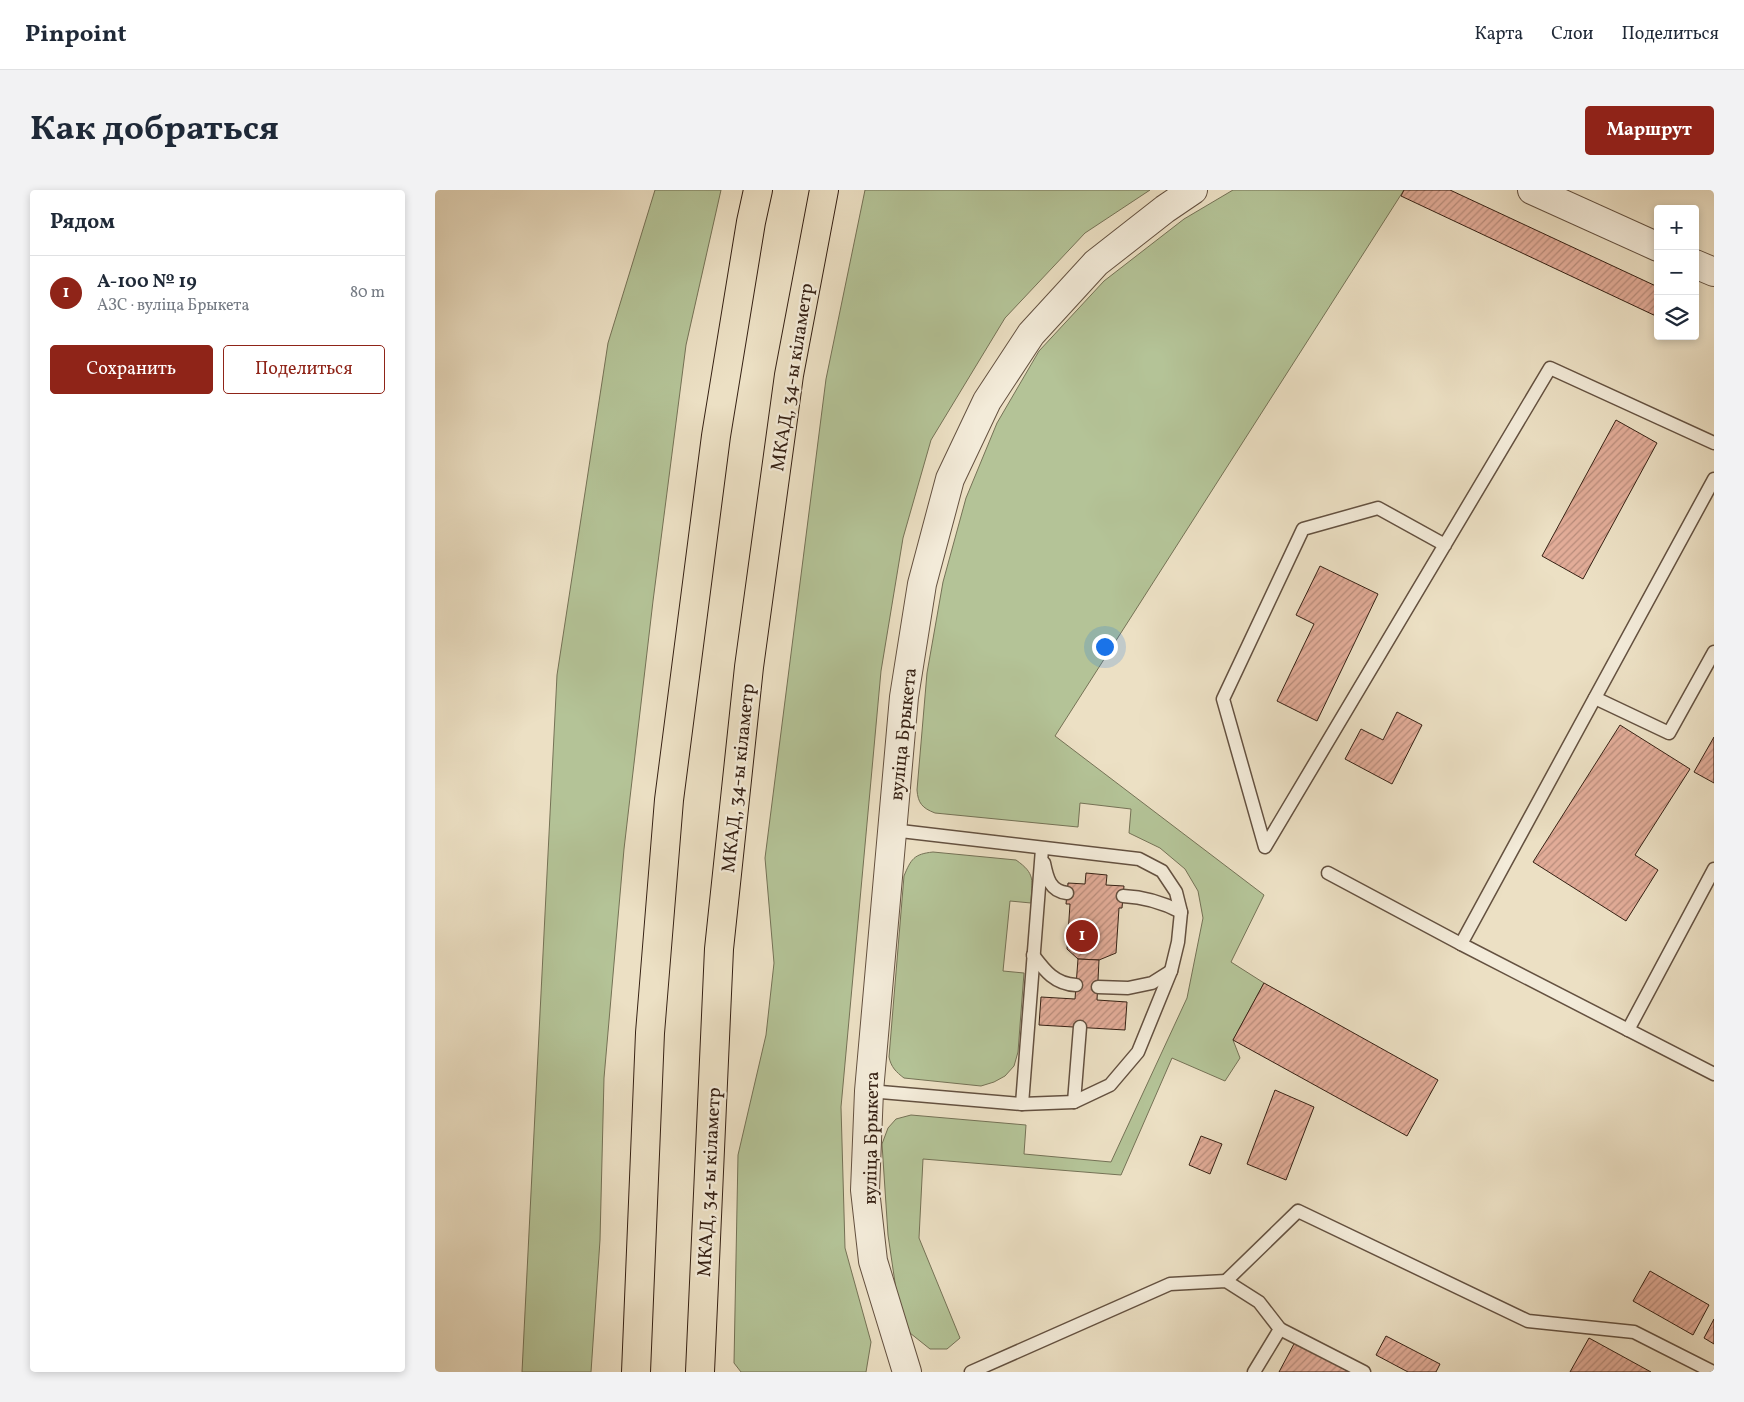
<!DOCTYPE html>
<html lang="ru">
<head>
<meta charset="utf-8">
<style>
	:root { --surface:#fff; --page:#f2f2f3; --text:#1f2937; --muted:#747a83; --line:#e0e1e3; --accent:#8f2418 }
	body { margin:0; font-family:Vollkorn,serif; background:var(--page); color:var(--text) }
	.controls { position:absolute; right:15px; top:15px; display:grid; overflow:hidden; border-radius:5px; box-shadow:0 2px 8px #0003 }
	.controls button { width:45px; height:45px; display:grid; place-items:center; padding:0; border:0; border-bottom:1px solid var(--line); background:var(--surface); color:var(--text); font:25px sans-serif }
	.you { position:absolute; left:669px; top:456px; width:18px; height:18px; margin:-12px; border:4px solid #fff; border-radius:50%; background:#1a73e8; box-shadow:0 0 0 8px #1a73e833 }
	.badge { display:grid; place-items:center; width:32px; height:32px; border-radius:50%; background:var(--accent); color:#fff; font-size:16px; font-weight:700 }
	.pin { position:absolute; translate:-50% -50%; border:2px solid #fff; box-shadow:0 1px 5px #0006 }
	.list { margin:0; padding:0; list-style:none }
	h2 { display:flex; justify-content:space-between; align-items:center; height:65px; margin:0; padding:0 20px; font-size:21px }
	h2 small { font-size:16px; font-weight:400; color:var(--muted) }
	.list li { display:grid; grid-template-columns:32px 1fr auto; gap:15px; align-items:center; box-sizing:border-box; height:75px; padding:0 20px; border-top:1px solid var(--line) }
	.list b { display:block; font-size:19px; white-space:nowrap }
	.list p { margin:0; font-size:16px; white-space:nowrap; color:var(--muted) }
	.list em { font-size:16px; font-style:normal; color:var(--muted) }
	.actions { display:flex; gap:10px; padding:15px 20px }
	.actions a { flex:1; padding:11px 0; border:1px solid var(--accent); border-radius:5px; text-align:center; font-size:18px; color:var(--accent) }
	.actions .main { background:var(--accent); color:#fff }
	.icon { flex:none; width:28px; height:28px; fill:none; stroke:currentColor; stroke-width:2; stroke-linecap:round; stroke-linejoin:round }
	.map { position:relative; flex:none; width:1279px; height:1182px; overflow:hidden; border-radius:5px }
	header { display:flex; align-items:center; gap:30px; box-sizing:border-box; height:70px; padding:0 25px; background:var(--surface); border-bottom:1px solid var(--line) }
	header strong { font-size:24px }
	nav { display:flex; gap:28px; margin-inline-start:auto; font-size:18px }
	.intro { display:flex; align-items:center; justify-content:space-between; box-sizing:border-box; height:120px; padding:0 30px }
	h1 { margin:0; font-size:35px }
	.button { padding:12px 22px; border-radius:5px; background:var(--accent); color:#fff; font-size:18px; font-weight:700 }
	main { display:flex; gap:30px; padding:0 30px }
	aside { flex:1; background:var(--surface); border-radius:5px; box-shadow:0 2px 8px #0003 }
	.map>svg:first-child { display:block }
	.grass { fill:#b4c397; stroke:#757256 }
	.building { fill:url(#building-hatch); stroke:#362114 }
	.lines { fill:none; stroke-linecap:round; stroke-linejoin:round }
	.service-casing { stroke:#645140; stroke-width:15 }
	.tertiary-casing { stroke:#645140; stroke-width:30 }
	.trunk-casing { stroke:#362114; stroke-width:30 }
	.service { stroke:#f3ebd9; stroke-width:12 }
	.tertiary { stroke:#f3ebd9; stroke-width:28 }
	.trunk { stroke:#ece0c4; stroke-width:28 }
	.labels { text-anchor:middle; stroke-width:4.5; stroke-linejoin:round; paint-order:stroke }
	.street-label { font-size:19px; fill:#362114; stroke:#f3ebd9 }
</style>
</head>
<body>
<header>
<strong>Pinpoint</strong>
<nav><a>Карта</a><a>Слои</a><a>Поделиться</a></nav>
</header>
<div class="intro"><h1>Как добраться</h1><a class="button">Маршрут</a></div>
<main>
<aside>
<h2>Рядом<small></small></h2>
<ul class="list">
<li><span class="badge">1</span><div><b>А-100 № 19</b><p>АЗС · вуліца Брыкета</p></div><em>80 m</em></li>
</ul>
<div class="actions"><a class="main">Сохранить</a><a>Поделиться</a></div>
</aside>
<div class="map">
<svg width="1279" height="1182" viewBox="0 0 1279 1182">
	<defs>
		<pattern id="building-hatch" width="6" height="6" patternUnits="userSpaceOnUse" patternTransform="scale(1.25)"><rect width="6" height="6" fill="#e2ac98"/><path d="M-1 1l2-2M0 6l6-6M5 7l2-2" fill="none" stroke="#b88c7b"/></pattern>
	</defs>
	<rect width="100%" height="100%" fill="#ece0c4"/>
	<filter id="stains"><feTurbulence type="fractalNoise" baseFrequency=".004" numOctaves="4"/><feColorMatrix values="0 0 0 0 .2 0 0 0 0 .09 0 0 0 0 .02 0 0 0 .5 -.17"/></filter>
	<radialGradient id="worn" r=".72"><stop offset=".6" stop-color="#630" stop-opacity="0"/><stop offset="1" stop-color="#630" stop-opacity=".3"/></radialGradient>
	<g class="grass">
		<polygon points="220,0 286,0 251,155 218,411 189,659 169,888 165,1050 156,1182 87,1182 122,485 173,153"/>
		<polygon points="430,0 715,0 650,43 570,128 496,250 468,348 446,481 406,917 410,1058 436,1152 431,1182 306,1182 299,1173 303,965 331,845 339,773 330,668 391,189"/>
		<path d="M798,0H969L620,546L829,705L796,772L829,793L798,850L805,868L790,891L737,868L686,985L488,969L484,1048L525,1148L512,1159H495L475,1143L463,1113L453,1045L447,954L453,938L461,929L476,925L591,935L589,964L676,972L752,808L768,728L763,701L750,679L725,658L694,643L696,619L645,613L643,637L500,623C487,618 483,613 482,600L492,483L508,392L531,308L562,233L604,161L669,91L749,29Z"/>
		<path d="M498,662L581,670C601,684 597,690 596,713L575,711L568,781L589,783L583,862L579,876L570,886L559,892L546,896L469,888C461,882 456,877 454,867L469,686C476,669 479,664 498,662Z"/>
	</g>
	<g class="building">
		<polygon points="969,0 1015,0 1223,97 1223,127 966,6"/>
		<polygon points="1181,230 1222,253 1148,389 1107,366"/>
		<polygon points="885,376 943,404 882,531 842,511 879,434 861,425"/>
		<polygon points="962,522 987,535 957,594 910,569 926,539 948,550"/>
		<polygon points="1185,535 1255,579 1200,665 1223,680 1191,731 1098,672"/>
		<polygon points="1279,547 1279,593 1259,582"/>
		<polygon points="651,683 672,685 671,695 689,696 687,718 684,718 681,763 664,770 643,769 632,759 635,714 631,714 633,693 650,694"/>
		<polygon points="643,769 664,770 662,810 692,812 690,840 604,835 606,807 640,809"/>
		<polygon points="829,793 1003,890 972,946 798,850"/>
		<polygon points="840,900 879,917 851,990 812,974"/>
		<polygon points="766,946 787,954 775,984 754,975"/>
		<polygon points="1215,1081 1274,1115 1258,1145 1198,1111"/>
		<polygon points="1279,1129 1279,1154 1269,1148"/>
		<polygon points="951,1146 1005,1174 1001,1182 973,1182 941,1165"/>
		<polygon points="1154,1148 1216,1182 1135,1182"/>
		<polygon points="860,1152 914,1182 844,1182"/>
	</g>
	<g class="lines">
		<g class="service-casing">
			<g id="service">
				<polyline points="1279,289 1026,754 1279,884"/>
				<polyline points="1010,355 943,318 868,339 788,509 830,657 1115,178 1279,253"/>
				<polyline points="1160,508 1234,543 1279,462"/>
				<path d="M609,673C612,688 615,701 632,703"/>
				<polyline points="893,683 1026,754"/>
				<path d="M688,706C710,707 727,712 746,722"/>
				<path d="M598,765C610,781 620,794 641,795"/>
				<polyline points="663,797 693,798 717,793 736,781"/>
				<polyline points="1193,840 1279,679"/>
				<polyline points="434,901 587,914 639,912 675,895 703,862 736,781 743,752 746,722 741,702 727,681 704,669 457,640"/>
				<polyline points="639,912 645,837"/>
				<polyline points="587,914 607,659"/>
				<polyline points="791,1091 863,1021 1093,1131 1199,1142 1278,1182"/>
				<polyline points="845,1139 929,1182"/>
				<polyline points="536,1182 735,1094 791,1091 824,1112 845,1139 819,1182"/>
			</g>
		</g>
		<g class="tertiary-casing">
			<g id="tertiary">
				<polyline points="1097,0 1223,57"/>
				<polyline points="1260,74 1279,82"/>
				<polyline points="472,1182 438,1071 430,1000 434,901 469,507 487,394 515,289 552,211 596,144 661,73 730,19 758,0"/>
			</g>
		</g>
		<g class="trunk-casing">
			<g id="trunk">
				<polyline points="201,1182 215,843 234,610 281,246 316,32 323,0"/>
				<polyline points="265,1182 284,759 314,477 354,185 389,0"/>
			</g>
		</g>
		<use href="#service" class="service"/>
		<use href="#tertiary" class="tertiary"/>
		<use href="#trunk" class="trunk"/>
	</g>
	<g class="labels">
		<g class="street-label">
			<text transform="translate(356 187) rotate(-81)" y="7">МКАД, 34-ы кіламетр</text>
			<text transform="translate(467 544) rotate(-84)" y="7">вуліца Брыкета</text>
			<text transform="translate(302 588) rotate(-84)" y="7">МКАД, 34-ы кіламетр</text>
			<text transform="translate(435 948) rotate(-89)" y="7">вуліца Брыкета</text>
			<text transform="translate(273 992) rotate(-87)" y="7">МКАД, 34-ы кіламетр</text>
		</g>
	</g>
	<rect width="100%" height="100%" filter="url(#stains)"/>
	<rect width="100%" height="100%" fill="url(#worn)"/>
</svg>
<div class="controls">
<button>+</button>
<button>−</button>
<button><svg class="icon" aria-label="layers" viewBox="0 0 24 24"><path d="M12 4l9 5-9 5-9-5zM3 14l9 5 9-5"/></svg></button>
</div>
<div class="you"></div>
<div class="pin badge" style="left:647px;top:746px">1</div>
</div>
</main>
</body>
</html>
